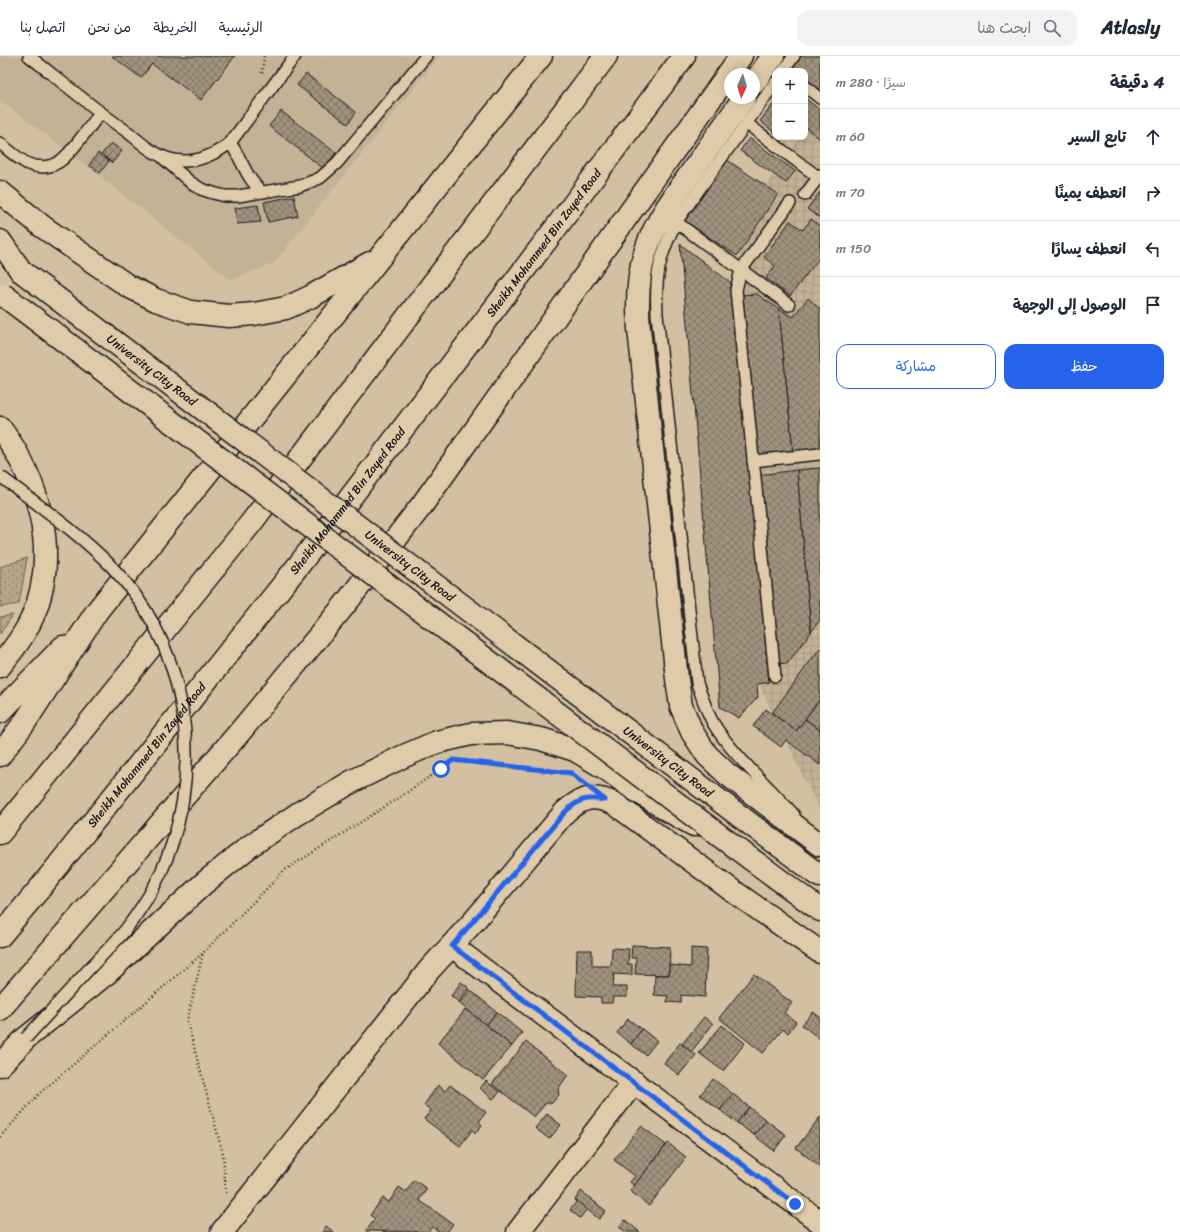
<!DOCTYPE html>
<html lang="ar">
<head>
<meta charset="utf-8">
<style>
	:root { --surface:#fff; --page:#f2f2f3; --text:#1f2937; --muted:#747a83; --line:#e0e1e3; --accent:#2563eb }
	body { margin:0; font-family:Sriracha,"Playpen Sans Arabic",sans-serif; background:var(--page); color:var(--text); direction:rtl }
	.controls { position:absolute; right:12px; top:12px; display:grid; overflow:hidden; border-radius:8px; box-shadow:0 2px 10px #0003 }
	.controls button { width:36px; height:36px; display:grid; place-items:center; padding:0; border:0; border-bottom:1px solid var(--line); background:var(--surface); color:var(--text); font:20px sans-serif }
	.compass { position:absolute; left:724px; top:12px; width:36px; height:36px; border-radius:50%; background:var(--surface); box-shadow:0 2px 10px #0003; rotate:184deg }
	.stop { position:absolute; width:12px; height:12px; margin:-9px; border:3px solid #2563eb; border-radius:50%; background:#fff }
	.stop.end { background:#2563eb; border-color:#fff; box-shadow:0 1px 4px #0008 }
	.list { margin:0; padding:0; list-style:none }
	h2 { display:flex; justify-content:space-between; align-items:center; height:52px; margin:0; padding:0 16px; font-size:17px }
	h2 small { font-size:13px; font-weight:400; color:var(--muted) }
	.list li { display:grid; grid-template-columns:26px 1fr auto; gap:12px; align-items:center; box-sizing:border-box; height:56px; padding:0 16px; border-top:1px solid var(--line) }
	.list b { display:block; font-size:15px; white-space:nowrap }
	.list em { font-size:13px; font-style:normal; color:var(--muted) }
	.actions { display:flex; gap:8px; padding:12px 16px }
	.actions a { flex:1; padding:9px 0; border:1px solid var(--accent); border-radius:12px; text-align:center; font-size:14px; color:var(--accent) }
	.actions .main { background:var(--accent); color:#fff }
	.icon { flex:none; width:22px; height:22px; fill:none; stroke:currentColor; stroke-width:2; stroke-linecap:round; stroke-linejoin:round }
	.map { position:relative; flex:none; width:820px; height:1176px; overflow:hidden; direction:ltr }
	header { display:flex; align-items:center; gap:24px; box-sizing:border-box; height:56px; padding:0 20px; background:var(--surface); border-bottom:1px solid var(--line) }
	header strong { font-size:19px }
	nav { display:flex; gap:22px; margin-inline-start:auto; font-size:14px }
	.search { width:280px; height:36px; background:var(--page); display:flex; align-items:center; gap:10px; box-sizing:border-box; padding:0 14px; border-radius:12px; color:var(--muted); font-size:15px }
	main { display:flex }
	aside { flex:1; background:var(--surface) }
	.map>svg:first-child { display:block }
	.built { fill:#c4b297 }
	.industrial { fill:url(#industrial-grid) }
	.grass { fill:url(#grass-dots); stroke:#686054 }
	.building { fill:url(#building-cross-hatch); stroke:#1c1c1c }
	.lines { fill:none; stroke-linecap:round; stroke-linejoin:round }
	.lane-casing { stroke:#1c1c1c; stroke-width:14 }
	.street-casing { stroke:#1c1c1c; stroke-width:25 }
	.primary-casing { stroke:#1c1c1c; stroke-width:25 }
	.highway-casing { stroke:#1c1c1c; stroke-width:25 }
	.path { stroke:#1c1c1c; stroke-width:2.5; stroke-dasharray:1 3; stroke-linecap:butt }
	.lane { stroke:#dfcbaa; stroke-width:11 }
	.street { stroke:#dfcbaa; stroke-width:22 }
	.primary { stroke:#dfcbaa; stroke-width:22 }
	.highway { stroke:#dfcbaa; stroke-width:22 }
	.lane-bridge-casing { stroke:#1c1c1c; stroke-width:14; stroke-linecap:butt }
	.primary-bridge-casing { stroke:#1c1c1c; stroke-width:25; stroke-linecap:butt }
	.lane-bridge { stroke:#dfcbaa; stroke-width:11 }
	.primary-bridge { stroke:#dfcbaa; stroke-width:22 }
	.route { stroke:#2563eb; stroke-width:5 }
	.labels { text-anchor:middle; stroke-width:4; stroke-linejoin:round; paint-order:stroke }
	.street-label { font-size:12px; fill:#1c1c1c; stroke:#dfcbaa }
</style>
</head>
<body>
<header>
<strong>Atlasly</strong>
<div class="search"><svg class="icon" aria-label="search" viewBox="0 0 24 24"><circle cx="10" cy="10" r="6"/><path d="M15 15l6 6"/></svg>ابحث هنا</div>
<nav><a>الرئيسية</a><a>الخريطة</a><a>من نحن</a><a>اتصل بنا</a></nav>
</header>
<main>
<aside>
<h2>4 دقيقة<small>سيرًا · 280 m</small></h2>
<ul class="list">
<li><svg class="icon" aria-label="ahead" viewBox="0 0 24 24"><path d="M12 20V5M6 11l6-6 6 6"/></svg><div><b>تابع السير</b></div><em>60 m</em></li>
<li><svg class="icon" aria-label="right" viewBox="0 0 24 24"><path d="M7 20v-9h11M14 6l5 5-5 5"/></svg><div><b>انعطف يمينًا</b></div><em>70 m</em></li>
<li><svg class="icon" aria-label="left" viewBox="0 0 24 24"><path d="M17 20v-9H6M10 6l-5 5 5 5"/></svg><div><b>انعطف يسارًا</b></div><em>150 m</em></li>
<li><svg class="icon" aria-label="arrive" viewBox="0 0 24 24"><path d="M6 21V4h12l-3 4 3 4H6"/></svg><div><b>الوصول إلى الوجهة</b></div></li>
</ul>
<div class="actions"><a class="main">حفظ</a><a>مشاركة</a></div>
</aside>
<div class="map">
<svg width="820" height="1176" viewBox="0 0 820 1176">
	<defs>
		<pattern id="industrial-grid" width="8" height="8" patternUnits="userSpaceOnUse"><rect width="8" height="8" fill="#c4b297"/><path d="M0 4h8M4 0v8" fill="none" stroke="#a89882"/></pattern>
		<pattern id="grass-dots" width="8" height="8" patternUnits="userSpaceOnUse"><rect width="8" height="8" fill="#b5a58b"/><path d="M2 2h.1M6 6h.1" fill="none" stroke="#928671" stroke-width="1.8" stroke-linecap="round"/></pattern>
		<pattern id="building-cross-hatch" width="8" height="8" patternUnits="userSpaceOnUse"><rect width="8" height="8" fill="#a0927d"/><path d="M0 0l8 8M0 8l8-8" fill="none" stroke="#827666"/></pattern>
	</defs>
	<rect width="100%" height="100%" fill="#d3c0a2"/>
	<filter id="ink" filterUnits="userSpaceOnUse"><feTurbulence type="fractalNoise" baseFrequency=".025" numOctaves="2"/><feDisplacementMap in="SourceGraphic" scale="8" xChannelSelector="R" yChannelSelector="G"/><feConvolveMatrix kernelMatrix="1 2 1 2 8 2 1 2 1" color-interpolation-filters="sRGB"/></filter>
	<g filter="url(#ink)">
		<polygon class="built" points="0,0 440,0 274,207 231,224 70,97 0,44"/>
		<polygon class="industrial" points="820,52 820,755 736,581 740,167 800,81 805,81 805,73"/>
		<g class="grass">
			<polygon points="27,502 19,548 0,551 0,511"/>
			<polygon points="13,559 0,578 0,561"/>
		</g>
		<g class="building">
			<polygon points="112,0 235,0 201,44 152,8 141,22"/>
			<polygon points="801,0 820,0 820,38 805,27 805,15 789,15"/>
			<polygon points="306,18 356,56 348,68 297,29"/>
			<polygon points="805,42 820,54 820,83 805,71"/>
			<polygon points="775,46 775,77 760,65"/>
			<polygon points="281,55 336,97 324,113 269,70"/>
			<polygon points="749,82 795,115 786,127 740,95"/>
			<polygon points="111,87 122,95 112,107 102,98"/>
			<polygon points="98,97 109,105 100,117 89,109"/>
			<polygon points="727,104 778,138 737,200 685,165"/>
			<polygon points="820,136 820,162 807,153"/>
			<polygon points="294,140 298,160 268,166 264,146"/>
			<polygon points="258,149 261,166 237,168 235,152"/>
			<polygon points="811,163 820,170 820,201 790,240 766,222 775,210 764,201 790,165 803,174"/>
			<polygon points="680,188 731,227 769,626 757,628 758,641 739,662 720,651"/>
			<polygon points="757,238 779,253 793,395 759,399 738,239"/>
			<polygon points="808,242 820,253 820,392 793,395 779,253 793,261"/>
			<polygon points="820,412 820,564 811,576 797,414"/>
			<polygon points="797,414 811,576 787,608 779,607 758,419"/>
			<polygon points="820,592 820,643 796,675 772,657"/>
			<polygon points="820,643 820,674 805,663"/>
			<polygon points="766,653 796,675 805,663 820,674 820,709 786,684 781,691 753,670"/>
			<polygon points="632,889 670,891 669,919 635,918 636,902 631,902"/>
			<polygon points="612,892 629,893 628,908 632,908 632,919 614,918 613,931 627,931 627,941 613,941 612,947 601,947 601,941 576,940 577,894 592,894 592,910 611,910"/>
			<polygon points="691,892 707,893 705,941 681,939 681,947 667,946 668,940 654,939 655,919 669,919 669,909 691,911"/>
			<polygon points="754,918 792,947 784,957 796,966 788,977 783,973 763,997 719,962"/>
			<polygon points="461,926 469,932 459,946 451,940"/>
			<polygon points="470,934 497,956 486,969 459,947"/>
			<polygon points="466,953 512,990 483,1024 438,987"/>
			<polygon points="497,956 522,977 512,990 486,969"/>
			<polygon points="813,956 820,961 820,983 802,969"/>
			<polygon points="704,961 713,968 691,996 682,988"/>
			<polygon points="628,963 642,973 631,988 617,977"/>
			<polygon points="722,969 745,987 723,1015 699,997"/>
			<polygon points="642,973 657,985 646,999 631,988"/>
			<polygon points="526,986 568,1019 558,1033 559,1039 552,1047 546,1047 534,1061 492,1028"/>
			<polygon points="680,987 696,999 679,1019 664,1007"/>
			<polygon points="713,1023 733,1038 720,1054 700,1039"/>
			<polygon points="486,1025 500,1036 493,1043 480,1032"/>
			<polygon points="438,1029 445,1035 450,1029 486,1056 479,1066 482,1069 476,1077 472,1074 460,1090 424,1063 431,1054 424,1049"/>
			<polygon points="733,1038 749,1051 737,1067 720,1054"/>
			<polygon points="749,1051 766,1064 754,1079 737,1067"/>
			<polygon points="547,1058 561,1069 549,1083 535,1072"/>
			<polygon points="820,1061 820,1111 796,1092"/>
			<polygon points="766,1064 786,1079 774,1095 754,1079"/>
			<polygon points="641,1070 666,1089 634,1130 630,1126 635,1120 614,1104"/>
			<polygon points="668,1087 686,1101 649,1150 630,1135"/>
			<polygon points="414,1124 427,1133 419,1144 453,1168 447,1176 440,1176 432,1171 428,1176 366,1175 375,1163 370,1159 383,1142 389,1146 399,1131 406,1136"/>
			<polygon points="581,1135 606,1155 599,1163 575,1144"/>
			<polygon points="577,1145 587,1153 580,1162 570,1154"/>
			<polygon points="625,1164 640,1176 626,1176 619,1171"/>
			<polygon points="326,1170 334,1176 322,1176"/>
		</g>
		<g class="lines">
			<g class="lane-casing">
				<g id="lane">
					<path d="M29,0C62,26 94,53 129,77C141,87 154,99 170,103C192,109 213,100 230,87L295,0"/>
					<polyline points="783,15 794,0"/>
					<path d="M775,27L676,166C659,201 655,219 657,258L697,627C702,641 706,654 713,667C734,701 768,729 794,759"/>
					<polyline points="805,30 820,42"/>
					<polyline points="746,67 818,121"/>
					<path d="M0,87C8,94 18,103 28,108C54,118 67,101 81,82C88,74 94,65 100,57"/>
					<path d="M230,87C243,104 245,121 262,136"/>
					<polyline points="163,102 190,126 201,133 213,137 225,140 238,140 300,130 320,122 337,107 426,0"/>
					<polyline points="805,139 820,119"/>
					<polyline points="676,166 789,249"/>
					<polyline points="753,405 820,398"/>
					<polyline points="775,620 736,234 741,214 790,147"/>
				</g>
			</g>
			<g class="street-casing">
				<g id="street">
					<polyline points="452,890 820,1166"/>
					<path d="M222,1176L429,914L474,865L565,756C582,741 594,738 615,748L730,833L820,896"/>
					<polyline points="518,1176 634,1026"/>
				</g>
			</g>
			<g class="primary-casing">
				<g id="primary">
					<polyline points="0,185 21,215"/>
					<polyline points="741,761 820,820"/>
					<polyline points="728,786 820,854"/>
				</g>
			</g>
			<g class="highway-casing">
				<g id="highway">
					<polyline points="754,27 773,0"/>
					<path d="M744,42C726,67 708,92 691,117C673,142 654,167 645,197C637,222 637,247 639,273L677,623L681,650L692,676L707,699L727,718L820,789"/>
					<polyline points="0,136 43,171 128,230 156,244 191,256 229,260 254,258 286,252 310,241 370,207"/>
					<path d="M0,372C40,425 60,499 32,562C24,580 12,595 0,610"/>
					<polyline points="0,656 63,591"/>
					<polyline points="0,699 25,666 97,555 541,0"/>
					<polyline points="0,777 251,467 606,0"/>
					<path id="s1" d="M0,880L41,831L302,505L552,177L684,0"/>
					<polyline points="0,953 239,677 343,551 422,449 741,0"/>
					<polyline points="0,1009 26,982 107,917 203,828 250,790 299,757 351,726 404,700 437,686 471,678 507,677 541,683 575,694 605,712 634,733 664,752 694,769"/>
				</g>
			</g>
			<g class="path">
				<polyline points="262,17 264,0"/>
				<polyline points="453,705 571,717"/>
				<polyline points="0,1081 40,1037 203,897"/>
				<polyline points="226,1137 223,1098 187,965 203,897 285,814 394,745 453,705"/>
			</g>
			<use href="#lane" class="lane"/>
			<use href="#street" class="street"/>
			<use href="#primary" class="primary"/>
			<use href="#highway" class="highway"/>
			<g class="lane-bridge-casing">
				<path id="lane-bridge" d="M0,420C38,449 79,477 112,511C182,584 203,694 172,788C166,806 158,825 148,841C141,852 134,863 126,873C115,887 101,900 89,913C68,936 47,959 26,982"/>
			</g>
			<g class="primary-bridge-casing">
				<g id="primary-bridge">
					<path id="s2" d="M21,215L741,761"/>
					<polyline points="2,238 728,786"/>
				</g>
			</g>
			<use href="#lane-bridge" class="lane-bridge"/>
			<use href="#primary-bridge" class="primary-bridge"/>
		</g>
	</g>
	<g class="lines" filter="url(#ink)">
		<path class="route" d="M441,713L453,704L571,717L605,744C586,741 579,743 565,756L452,890L795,1148"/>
	</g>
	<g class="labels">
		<g class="street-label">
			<text dy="4" stroke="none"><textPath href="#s1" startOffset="881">Sheikh Mohammed Bin Zayed Road</textPath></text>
			<text dy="4" stroke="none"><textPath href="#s2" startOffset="164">University City Road</textPath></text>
			<text dy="4" stroke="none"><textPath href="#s1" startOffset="557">Sheikh Mohammed Bin Zayed Road</textPath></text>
			<text dy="4" stroke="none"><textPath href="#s2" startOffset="488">University City Road</textPath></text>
			<text dy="4" stroke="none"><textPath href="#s1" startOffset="233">Sheikh Mohammed Bin Zayed Road</textPath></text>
			<text dy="4" stroke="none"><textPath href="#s2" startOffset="812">University City Road</textPath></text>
		</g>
	</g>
</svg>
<div class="controls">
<button>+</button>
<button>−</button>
</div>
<svg class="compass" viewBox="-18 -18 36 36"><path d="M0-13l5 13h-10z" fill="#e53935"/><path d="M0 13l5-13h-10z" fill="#747a83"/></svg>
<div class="stop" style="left:441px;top:713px"></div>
<div class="stop end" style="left:795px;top:1148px"></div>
</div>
</main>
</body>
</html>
